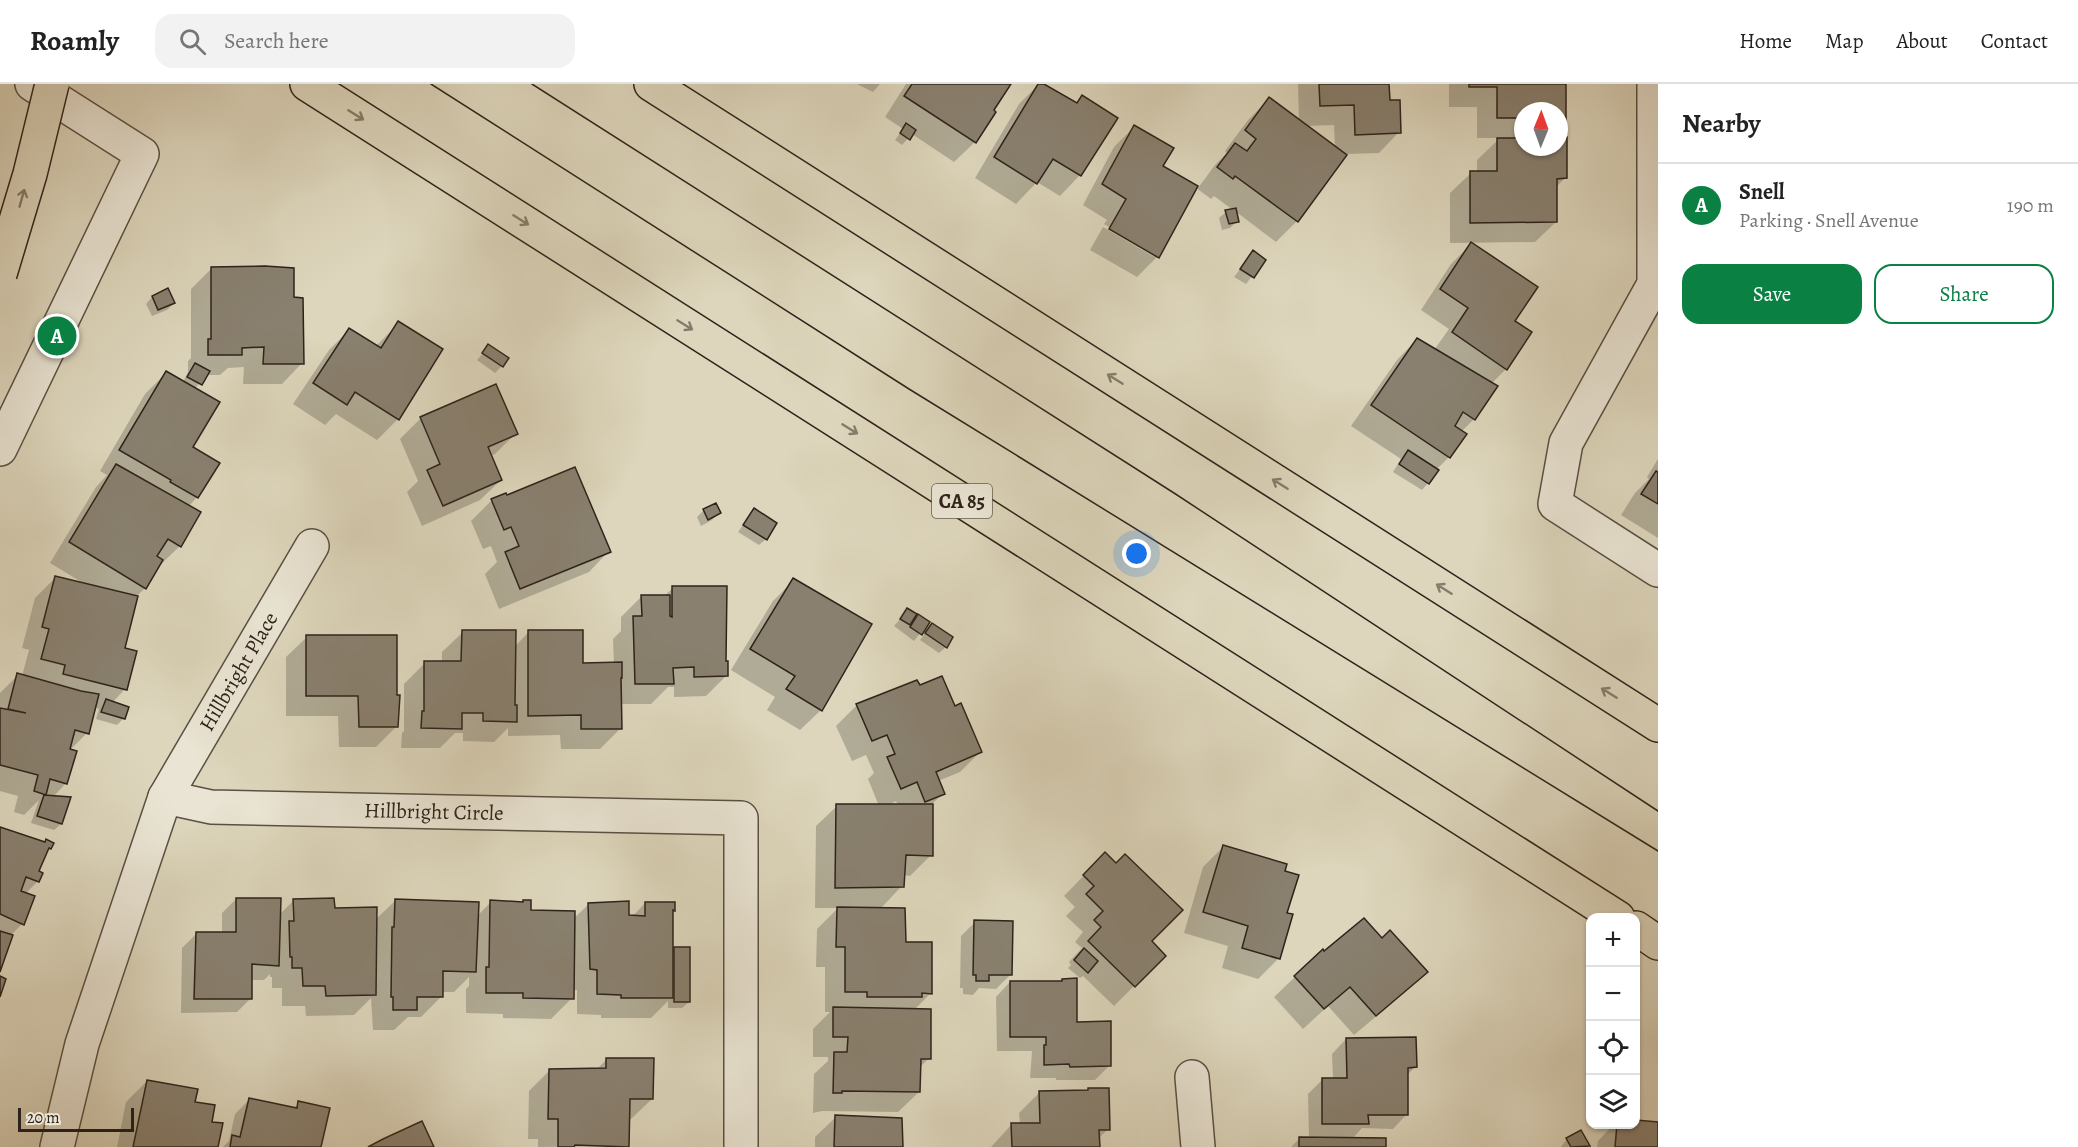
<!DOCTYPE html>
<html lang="en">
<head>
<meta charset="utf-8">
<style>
	:root { --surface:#fff; --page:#f2f2f2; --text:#222; --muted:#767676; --line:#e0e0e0; --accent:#0b8043 }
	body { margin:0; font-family:Alegreya,serif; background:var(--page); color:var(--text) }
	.controls { position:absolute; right:18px; bottom:18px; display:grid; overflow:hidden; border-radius:12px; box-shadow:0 2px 4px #0004 }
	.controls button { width:54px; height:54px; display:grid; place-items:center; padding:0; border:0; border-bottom:2px solid var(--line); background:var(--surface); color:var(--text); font:30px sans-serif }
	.compass { position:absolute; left:1514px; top:18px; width:54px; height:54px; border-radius:50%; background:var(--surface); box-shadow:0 2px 4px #0004; rotate:1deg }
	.scale { position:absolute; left:18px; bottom:15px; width:116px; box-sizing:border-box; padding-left:6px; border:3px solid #2e231b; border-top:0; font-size:16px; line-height:21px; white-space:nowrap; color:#2e231b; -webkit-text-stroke:4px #e9e4d3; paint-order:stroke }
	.you { position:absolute; left:1137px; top:470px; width:21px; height:21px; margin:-15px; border:4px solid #fff; border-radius:50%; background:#1a73e8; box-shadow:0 0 0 9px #1a73e833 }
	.badge { display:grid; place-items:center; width:39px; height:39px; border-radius:50%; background:var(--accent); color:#fff; font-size:20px; font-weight:700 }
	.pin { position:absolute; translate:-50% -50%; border:3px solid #fff; box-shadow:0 2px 6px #0006 }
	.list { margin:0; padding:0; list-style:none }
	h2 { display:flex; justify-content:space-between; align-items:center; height:78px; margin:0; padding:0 24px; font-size:26px }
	h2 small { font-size:20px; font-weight:400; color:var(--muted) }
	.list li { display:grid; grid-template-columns:39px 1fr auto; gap:18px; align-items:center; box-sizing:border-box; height:84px; padding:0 24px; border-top:2px solid var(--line) }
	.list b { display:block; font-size:22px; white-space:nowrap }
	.list p { margin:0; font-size:20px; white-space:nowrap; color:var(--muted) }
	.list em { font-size:20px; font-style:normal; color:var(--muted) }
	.actions { display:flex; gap:12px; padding:18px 24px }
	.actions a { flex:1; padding:14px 0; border:2px solid var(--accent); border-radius:18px; text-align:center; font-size:21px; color:var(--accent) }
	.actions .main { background:var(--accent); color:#fff }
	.icon { flex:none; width:33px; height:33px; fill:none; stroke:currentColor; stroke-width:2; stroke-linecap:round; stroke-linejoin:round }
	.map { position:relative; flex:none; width:1658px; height:1063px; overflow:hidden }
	header { display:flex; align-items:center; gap:36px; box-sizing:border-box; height:84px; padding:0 30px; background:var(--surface); border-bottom:2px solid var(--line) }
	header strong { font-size:28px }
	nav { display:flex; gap:33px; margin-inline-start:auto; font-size:21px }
	.search { width:420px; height:54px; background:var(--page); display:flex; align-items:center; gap:15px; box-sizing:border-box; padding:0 21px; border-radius:18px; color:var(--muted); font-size:22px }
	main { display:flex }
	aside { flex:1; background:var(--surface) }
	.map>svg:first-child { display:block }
	.shadow { fill:#0003; fill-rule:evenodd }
	.building { fill:#89806f; stroke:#2e231b; stroke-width:1.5 }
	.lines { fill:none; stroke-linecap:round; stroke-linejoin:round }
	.minor-casing { stroke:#5a5043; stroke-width:36 }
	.highway-casing { stroke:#2e231b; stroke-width:36 }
	.minor { stroke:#e9e4d3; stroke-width:33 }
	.highway { stroke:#ddd6bc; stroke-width:33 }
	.tram { stroke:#2e231b; stroke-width:1.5 }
	.major-bridge-casing { stroke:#2e231b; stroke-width:36; stroke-linecap:butt }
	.major-bridge { stroke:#ddd6bc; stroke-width:33 }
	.oneway { stroke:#867c6c }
	.labels { text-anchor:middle; stroke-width:6; stroke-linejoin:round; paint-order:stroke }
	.shield { fill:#e9e4d3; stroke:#665d52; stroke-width:1.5 }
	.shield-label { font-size:20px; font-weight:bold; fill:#2e231b }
	.street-label { font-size:21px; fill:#2e231b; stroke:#e9e4d3 }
</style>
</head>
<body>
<header>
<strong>Roamly</strong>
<div class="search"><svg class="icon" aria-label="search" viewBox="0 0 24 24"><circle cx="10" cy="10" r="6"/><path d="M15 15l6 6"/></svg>Search here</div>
<nav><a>Home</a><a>Map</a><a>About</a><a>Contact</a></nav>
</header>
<main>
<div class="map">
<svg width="1658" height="1063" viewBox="0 0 1658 1063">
	<rect width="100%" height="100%" fill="#ddd6bc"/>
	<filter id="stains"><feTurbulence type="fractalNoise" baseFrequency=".00333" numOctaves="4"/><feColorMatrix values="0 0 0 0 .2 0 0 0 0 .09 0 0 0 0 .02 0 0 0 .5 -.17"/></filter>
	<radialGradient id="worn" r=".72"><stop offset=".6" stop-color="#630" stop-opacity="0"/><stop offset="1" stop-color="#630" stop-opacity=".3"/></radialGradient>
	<g class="shadow">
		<polygon points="857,0 880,0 873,8"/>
		<polygon points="906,0 1009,0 975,58 954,78 912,50 902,61 895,56 903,45 885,33"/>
		<polygon points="1039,0 1075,20 1082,13 1080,91 1060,112 1037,98 1016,120 975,94 1019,20"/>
		<path d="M1298,0H1388V18L1399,48L1379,69L1346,70L1297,137L1276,158L1235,127L1237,137L1230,144L1222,146L1219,134L1226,128L1233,126L1214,112L1211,115L1195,103L1157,173L1137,193L1090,166L1103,143L1153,172V168L1104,140L1107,136L1083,121L1114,63L1134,43L1161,83L1198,104L1215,81L1227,69L1225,67L1248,36L1269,15L1299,38ZM1334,41L1335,64L1306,42Z"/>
		<polygon points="1449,0 1565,0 1565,36 1559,41 1559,27 1523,27 1523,63 1559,63 1559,55 1565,94 1555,104 1556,138 1535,158 1450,159 1450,109 1471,89 1477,89 1477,76 1500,54 1477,54 1477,23 1449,23"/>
		<polygon points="1471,160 1506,285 1491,300 1474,335 1461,348 1449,373 1436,386 1428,399 1422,406 1393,388 1401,375 1351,342 1397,276 1417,255 1434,266 1449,245 1421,226 1451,180"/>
		<polygon points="1253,168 1264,176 1246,200 1234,193"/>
		<path d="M212,184L293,215L302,279L282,300H243L244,283L228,284L220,291H205L195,305L191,363L218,379L197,413L189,422L180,462L159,482L145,504L136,513L123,565L125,605L112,619L127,624L123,635L117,641L96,635L99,625L94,623L87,649L70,666L66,699L53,713L61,740L54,746L31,739L39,716L24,731L14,728L18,712L0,707V609L18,591L22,592L29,566L22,564L35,514L56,493L83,499L50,479L96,403L107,391L100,387L145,310L166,289L183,298L188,288V277L191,274V205ZM12,624L28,628L26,633L11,626Z"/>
		<polygon points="152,213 174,219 167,226 152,232 146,220"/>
		<polygon points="399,239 441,266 398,335 377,356 336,330 325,341 293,320 329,266 349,246 376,262"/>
		<polygon points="489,262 502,282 495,289 477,276"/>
		<polygon points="421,334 516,349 495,370 490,372 501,396 480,416 422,442 407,408 418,397 400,355"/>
		<polygon points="1658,375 1658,454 1621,431 1635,409 1649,395 1647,393"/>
		<polygon points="492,416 609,467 589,488 499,525 485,490 497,478 491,462 483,465 471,437"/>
		<polygon points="715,421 719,429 712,436 701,442 697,433 704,426"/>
		<polygon points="754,426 766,455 759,461 738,448"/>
		<polygon points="794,496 821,626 800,646 767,626 775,613 731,586 773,517"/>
		<polygon points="673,504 725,578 726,592 706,612 674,613 674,603 668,603 651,620 621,620 621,644 600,665 561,665 560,651 508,652 508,644 494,658 463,657 463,649 455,649 440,664 401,664 402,649 404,647 404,600 425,579 442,579 442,568 463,548 514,563 529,548 581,580 614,580 613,555 621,547 621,533 642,512 664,512"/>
		<polygon points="908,526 928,539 914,557 894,542"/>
		<polygon points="932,541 946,563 939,569 920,556"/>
		<polygon points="307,553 396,643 376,663 339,663 338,632 286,632 286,573"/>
		<path d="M920,603L954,624L981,667L960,688L938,697L943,709L931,721V771L910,792L903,791L902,802L880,825L904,860L931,909L914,926L929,974L919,984V1008L898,1028L822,1027L813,1029L814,990L828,977V973H813V945L830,928H825V883H816L817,845L838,824H815L816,742L837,722H879L868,695L874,689L866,671L852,677L836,642L857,621ZM896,717L898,722H886Z"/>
		<polygon points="0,745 50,764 46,768 37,788 38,797 25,810 22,840 11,851 0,884"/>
		<polygon points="1224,762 1283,788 1285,830 1291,831 1278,875 1258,895 1222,884 1228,862 1184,849 1203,783"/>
		<polygon points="1105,770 1150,857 1164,872 1114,922 1083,892 1080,894 1068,884 1071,881 1069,878 1082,864 1075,858 1083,848 1066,832 1075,823 1064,812"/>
		<polygon points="236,815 279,831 294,816 375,836 396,816 477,832 491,818 573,835 589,820 632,833 645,819 674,826 671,828 671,867 674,864 689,918 682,924 668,924 668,917 651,934 601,934 601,931 577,930 577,906 572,906 572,914 551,935 503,934 503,930 466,929 466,905 469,902 469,893 454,908 441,908 441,913 421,933 408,933 394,946 373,946 371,914 354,931 306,932 305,922 282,922 282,904 272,904 272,893 270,893 270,890 264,896 251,896 251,914 237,928 181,929 182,864 196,850 222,849 222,829"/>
		<polygon points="975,838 1010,891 996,905 979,904 973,911 963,910 963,904 960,904 961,852"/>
		<polygon points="1382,856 1426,888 1405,908 1354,951 1328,922 1303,945 1274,913 1295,893"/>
		<polygon points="1063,896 1075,939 1109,982 1095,996 1056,996 1056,994 1030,994 1032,967 997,967 996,913 1010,898 1061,898"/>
		<polygon points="1346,955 1415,983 1406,992 1407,1030 1393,1045 1362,1044 1352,1055 1385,1063 1291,1063 1299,1055 1309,1055 1308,1010 1322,996 1333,995 1332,970"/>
		<polygon points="607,975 652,1015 631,1035 628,1035 627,1062 538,1063 538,1055 528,1055 529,1007 550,986 597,985"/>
		<polygon points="147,997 194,1019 210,1039 217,1063 117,1063 126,1018"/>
		<polygon points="1040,1008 1108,1045 1098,1055 1098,1063 991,1063 1012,1040 1020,1040 1019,1029"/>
		<polygon points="249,1016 293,1025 299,1019 320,1063 223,1063 229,1057 235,1030"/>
		<polygon points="836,1033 901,1063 815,1063 815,1053"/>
		<polygon points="1636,1038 1658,1039 1658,1063 1597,1063 1598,1057 1614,1040 1636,1040"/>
		<polygon points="1567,1055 1588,1061 1587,1063 1561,1063"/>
	</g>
	<g class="building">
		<polygon points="912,0 1011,0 994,26 996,28 976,59 904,12"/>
		<polygon points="1038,0 1044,0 1077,19 1082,11 1118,34 1081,92 1053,75 1037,100 994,73"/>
		<polygon points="1319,0 1389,0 1390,16 1400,16 1401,49 1355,51 1354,21 1320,22"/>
		<polygon points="1469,0 1566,0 1566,36 1559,37 1559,27 1523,27 1523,34 1497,34 1497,3 1469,3"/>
		<polygon points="1269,13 1347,71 1298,138 1235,92 1233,95 1217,83 1235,59 1247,67 1256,55 1245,46"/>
		<polygon points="906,39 916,46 910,56 900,49"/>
		<polygon points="1134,41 1174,64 1163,82 1198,102 1159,174 1109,145 1126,115 1102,100"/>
		<polygon points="1559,53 1567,53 1567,94 1557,95 1557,138 1470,139 1470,87 1497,87 1497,54 1523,54 1523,63 1559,63"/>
		<polygon points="1236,124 1239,138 1229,140 1225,126"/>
		<polygon points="1471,158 1538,203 1515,237 1532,248 1507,286 1452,248 1468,224 1440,205"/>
		<polygon points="1253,166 1266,176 1254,194 1240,185"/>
		<polygon points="265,182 294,184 294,213 303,214 304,280 263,280 264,263 242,264 242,271 208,271 208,255 211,255 211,183"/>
		<polygon points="168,204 175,219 158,226 152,212"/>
		<polygon points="398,237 443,265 399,336 355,308 347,321 313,299 349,244 381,264"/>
		<polygon points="1417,254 1498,302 1475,336 1463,328 1455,342 1467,350 1450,374 1371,321"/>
		<polygon points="488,260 509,274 503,283 482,269"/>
		<polygon points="195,279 210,287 202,301 187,293"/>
		<polygon points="166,287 220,318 193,363 220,379 198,414 170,398 171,396 119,366"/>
		<polygon points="496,300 518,350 488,363 502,396 443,422 427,386 440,380 420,333"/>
		<polygon points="1408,366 1439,386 1429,400 1399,380"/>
		<polygon points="116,380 201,428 181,463 168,455 157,472 163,476 146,505 69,458"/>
		<polygon points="575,383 611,468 520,505 505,468 519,462 511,443 504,446 491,415 506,409 507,411"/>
		<polygon points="1656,387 1658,388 1658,420 1641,410"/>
		<polygon points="716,419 721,429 708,436 703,425"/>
		<polygon points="754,424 777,439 767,456 743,441"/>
		<polygon points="55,492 138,512 125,564 137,567 127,606 63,590 65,581 41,575 49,545 42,543"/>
		<polygon points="793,494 872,540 822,627 786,605 795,592 750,565"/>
		<polygon points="672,502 727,502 726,577 728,577 728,592 694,593 694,583 673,584 674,600 635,600 633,532 642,532 641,511 670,511 670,532 672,533"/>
		<polygon points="907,524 917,530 910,541 900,535"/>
		<polygon points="918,530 930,538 922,551 910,543"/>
		<polygon points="932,539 953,553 947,564 925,549"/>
		<polygon points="462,546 516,546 515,621 517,621 517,638 483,637 483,629 462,629 462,645 421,644 422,627 424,627 424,577 461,577"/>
		<polygon points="528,546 583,546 583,579 622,578 622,594 621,594 622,645 581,645 581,631 528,632"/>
		<polygon points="306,551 397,551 397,611 400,611 398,643 359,643 358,612 306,612"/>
		<polygon points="17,589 81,607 99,610 89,650 75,646 70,665 77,667 67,700 50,695 46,711 34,707 38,691 0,681 0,624 26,629 8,625"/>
		<polygon points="942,592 955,622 961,619 982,668 936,688 945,710 925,718 917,698 901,705 887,673 895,670 887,651 872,657 856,620 917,596 920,601"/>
		<polygon points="106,615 129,623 125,635 101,628"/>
		<polygon points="44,711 71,713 62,740 37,732"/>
		<polygon points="836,720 933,720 933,772 906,771 904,803 835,804"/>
		<polygon points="0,743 45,758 46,755 54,759 51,765 49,764 39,787 43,789 39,798 26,793 21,807 35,812 24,841 0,830"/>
		<polygon points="1223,761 1287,780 1285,787 1299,791 1287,829 1293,830 1280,875 1242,864 1248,842 1203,828"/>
		<polygon points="1105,768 1116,779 1125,770 1183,826 1152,857 1166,872 1135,903 1088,857 1101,843 1094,836 1103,827 1086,810 1094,802 1083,791"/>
		<polygon points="236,814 281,814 279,882 252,880 252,915 194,915 196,848 236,848"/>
		<polygon points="334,814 335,824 377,823 376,911 326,912 325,902 303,902 302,884 292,884 292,873 290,873 289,837 294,837 293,815"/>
		<polygon points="395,815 479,818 476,888 443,887 443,913 417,913 417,926 393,926 393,913 391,913 392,843 394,843"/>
		<polygon points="490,816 523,818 523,816 531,816 531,826 575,827 574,915 523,914 523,909 486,909 486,883 489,883"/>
		<polygon points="629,817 629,831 645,832 645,818 675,818 675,827 673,826 673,914 621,914 621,911 597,910 597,886 590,885 588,819"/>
		<polygon points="837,823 905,824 906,858 932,858 932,910 922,909 922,913 867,913 867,908 845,908 845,863 836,863"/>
		<polygon points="1364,834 1382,854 1390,846 1428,888 1376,932 1350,903 1324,925 1294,892 1323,865 1324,867"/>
		<polygon points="974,836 1013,837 1012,891 989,891 989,897 976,897 976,891 973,891"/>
		<polygon points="0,847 13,851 0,888"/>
		<rect x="674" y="863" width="16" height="55"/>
		<polygon points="1084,864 1098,877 1088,889 1074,876"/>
		<polygon points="0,892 6,895 0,913"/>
		<polygon points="1077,894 1077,938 1111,937 1111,982 1070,983 1069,980 1044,981 1044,961 1046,961 1046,953 1010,953 1010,897 1062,897 1062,895"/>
		<polygon points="833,923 931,925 931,975 921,975 920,1008 842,1007 842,1009 833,1009 834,968 847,968 848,953 833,953"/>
		<polygon points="1416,953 1417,983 1408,984 1408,1031 1368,1031 1369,1040 1322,1040 1322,994 1347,994 1346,954"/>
		<polygon points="606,974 654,974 653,1015 630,1015 629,1063 575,1061 574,1063 558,1063 558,1035 548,1035 549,985 606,984"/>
		<polygon points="147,996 198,1005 195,1018 215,1021 212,1038 223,1039 218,1063 133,1063"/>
		<polygon points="1088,1004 1109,1004 1110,1046 1099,1046 1100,1063 1012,1063 1011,1039 1040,1039 1039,1007 1088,1006"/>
		<polygon points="249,1014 297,1024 298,1017 330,1024 321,1063 230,1063 232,1051 240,1053"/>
		<polygon points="835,1031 902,1034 903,1063 834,1063"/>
		<polygon points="1636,1036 1658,1038 1658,1063 1615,1063 1617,1040 1636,1040"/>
		<polygon points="422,1037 434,1063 368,1063 383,1055"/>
		<polygon points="1581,1046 1590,1062 1571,1063 1566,1054"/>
		<polygon points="1299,1053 1386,1054 1386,1063 1299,1063"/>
	</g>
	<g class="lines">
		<g class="minor-casing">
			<g id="minor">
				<polyline points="1654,0 1654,200 1566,359 1555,420 1658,486"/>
				<polyline points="0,365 142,70 32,0"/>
				<path id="s1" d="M165,713L211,723L741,734V1063"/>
				<polyline points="1192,993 1198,1063"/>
				<path id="s2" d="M57,1063L82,960L165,713L312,462"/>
			</g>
		</g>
		<g class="highway-casing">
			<g id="highway">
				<polyline points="307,0 1618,834"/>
				<polyline points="651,0 1658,641"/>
				<polyline points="1636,844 1658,859"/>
			</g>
		</g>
		<use href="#minor" class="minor"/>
		<use href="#highway" class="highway"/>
		<g class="tram">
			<polyline points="431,0 909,305 1658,767"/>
			<polyline points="532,0 1174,409 1658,727"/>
		</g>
		<g class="major-bridge-casing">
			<polyline id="major-bridge" points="0,190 30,90 52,0"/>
		</g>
		<use href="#major-bridge" class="major-bridge"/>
	</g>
	<defs><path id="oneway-shaft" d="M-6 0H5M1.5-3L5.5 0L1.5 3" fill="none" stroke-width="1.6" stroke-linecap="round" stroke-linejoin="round" transform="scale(1.5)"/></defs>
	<g class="oneway">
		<use href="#oneway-shaft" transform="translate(356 31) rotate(32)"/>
		<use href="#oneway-shaft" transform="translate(22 114) rotate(-74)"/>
		<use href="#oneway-shaft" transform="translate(521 136) rotate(32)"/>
		<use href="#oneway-shaft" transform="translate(685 241) rotate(32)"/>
		<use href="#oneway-shaft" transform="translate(1115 295) rotate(-148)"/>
		<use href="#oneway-shaft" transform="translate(850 345) rotate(32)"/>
		<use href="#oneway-shaft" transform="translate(1280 400) rotate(-148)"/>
		<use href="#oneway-shaft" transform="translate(1444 505) rotate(-148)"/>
		<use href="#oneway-shaft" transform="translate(1609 609) rotate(-148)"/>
	</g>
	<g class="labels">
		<rect class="shield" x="932" y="400" width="60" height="34" rx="4.5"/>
		<g class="shield-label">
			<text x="962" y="424">CA 85</text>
		</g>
		<g class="street-label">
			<text dy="7" stroke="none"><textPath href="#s2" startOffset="512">Hillbright Place</textPath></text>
			<text dy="7" stroke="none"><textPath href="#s1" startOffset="270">Hillbright Circle</textPath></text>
		</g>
	</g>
	<rect width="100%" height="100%" filter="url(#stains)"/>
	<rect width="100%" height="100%" fill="url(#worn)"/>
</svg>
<div class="controls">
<button>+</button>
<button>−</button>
<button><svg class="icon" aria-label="locate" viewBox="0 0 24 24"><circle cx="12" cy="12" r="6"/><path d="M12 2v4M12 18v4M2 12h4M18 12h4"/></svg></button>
<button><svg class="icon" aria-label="layers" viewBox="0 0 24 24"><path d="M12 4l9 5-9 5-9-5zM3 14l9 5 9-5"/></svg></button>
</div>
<svg class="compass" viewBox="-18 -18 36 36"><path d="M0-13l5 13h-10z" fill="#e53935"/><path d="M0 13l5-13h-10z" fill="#767676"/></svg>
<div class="scale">20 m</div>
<div class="you"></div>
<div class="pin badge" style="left:57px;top:252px">A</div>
</div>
<aside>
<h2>Nearby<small></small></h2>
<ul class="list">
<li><span class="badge">A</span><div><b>Snell</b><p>Parking · Snell Avenue</p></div><em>190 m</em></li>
</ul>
<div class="actions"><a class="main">Save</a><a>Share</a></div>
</aside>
</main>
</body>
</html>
